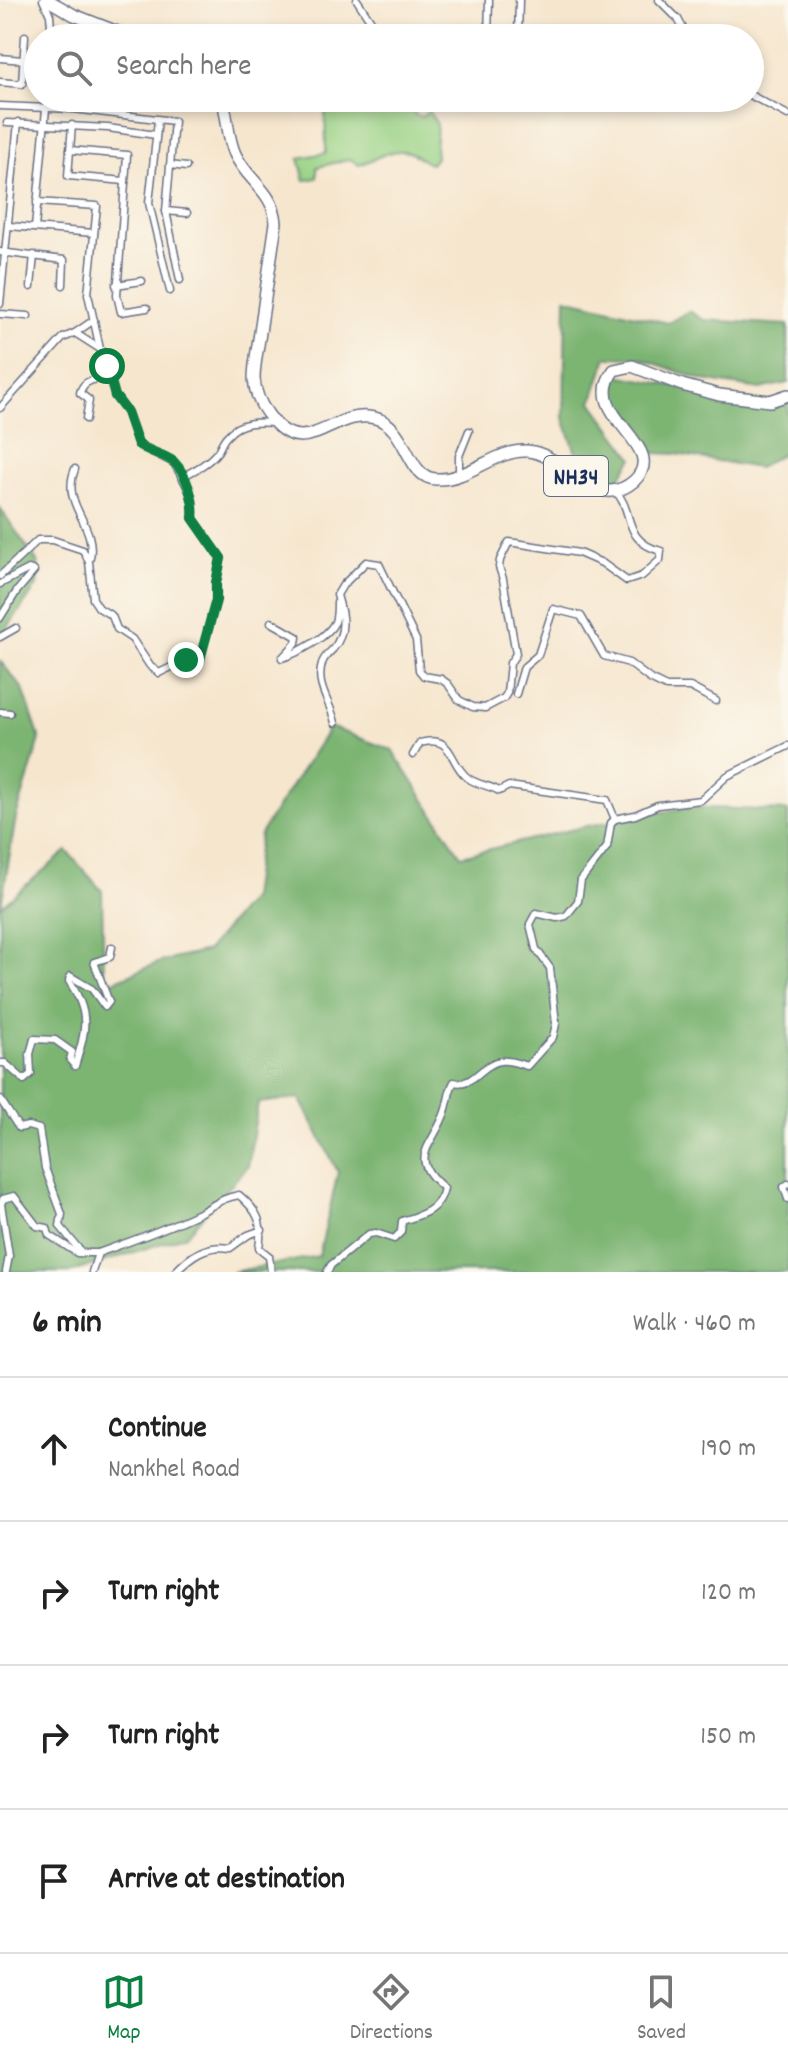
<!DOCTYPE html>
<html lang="en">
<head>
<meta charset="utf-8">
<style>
	:root { --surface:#fff; --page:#f2f2f2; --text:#222; --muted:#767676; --line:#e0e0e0; --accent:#0b8043 }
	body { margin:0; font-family:Dekko,sans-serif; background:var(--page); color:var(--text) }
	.stop { position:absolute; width:24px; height:24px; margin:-18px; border:6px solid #0b8043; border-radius:50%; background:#fff }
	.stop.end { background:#0b8043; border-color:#fff; box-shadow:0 2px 8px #0008 }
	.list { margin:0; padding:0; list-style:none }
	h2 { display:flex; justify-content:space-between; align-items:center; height:104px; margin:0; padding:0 32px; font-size:34px }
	h2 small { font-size:26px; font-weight:400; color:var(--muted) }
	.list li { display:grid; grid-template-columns:52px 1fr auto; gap:24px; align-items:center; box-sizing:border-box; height:144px; padding:0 32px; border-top:2px solid var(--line) }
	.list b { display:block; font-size:30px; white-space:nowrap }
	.list p { margin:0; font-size:26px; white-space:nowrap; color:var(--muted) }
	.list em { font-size:26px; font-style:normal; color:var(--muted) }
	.icon { flex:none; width:44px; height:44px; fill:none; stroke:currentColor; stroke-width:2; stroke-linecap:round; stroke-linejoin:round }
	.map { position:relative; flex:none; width:788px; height:1272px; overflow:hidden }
	.search { position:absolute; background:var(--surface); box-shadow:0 4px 12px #0003; left:24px; right:24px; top:24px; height:88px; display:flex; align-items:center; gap:20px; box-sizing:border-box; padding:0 28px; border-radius:44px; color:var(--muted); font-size:30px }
	.sheet { height:680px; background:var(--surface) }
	nav { display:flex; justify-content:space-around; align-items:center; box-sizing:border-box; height:112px; border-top:2px solid var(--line); background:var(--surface); font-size:22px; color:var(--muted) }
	nav a { display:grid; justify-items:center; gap:4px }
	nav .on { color:var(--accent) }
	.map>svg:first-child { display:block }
	.green { fill:#9ad285; stroke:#5a8072; stroke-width:2 }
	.forest { fill:#7bb472; stroke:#4b7268; stroke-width:2 }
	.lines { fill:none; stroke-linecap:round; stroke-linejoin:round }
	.street-casing { stroke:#686f85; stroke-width:9 }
	.highway-casing { stroke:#686f85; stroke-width:14 }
	.street { stroke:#fff; stroke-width:6 }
	.highway { stroke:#fff; stroke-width:11 }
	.route { stroke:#0b8043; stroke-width:10 }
	.labels { text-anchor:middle; stroke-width:7; stroke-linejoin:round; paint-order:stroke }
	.shield { fill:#fbf7ec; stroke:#5e6b89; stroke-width:2 }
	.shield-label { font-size:24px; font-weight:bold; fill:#1b2f5e }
</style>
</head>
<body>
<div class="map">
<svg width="788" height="1272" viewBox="0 0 788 1272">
	<rect width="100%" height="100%" fill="#fbf7ec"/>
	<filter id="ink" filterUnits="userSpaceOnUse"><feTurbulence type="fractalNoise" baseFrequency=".0125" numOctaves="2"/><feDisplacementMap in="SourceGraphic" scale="16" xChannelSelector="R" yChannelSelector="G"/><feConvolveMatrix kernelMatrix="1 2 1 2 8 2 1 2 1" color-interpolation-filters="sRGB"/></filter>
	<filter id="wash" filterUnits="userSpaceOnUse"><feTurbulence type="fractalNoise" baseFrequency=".006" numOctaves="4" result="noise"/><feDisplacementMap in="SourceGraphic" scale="32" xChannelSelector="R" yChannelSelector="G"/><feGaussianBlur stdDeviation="1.8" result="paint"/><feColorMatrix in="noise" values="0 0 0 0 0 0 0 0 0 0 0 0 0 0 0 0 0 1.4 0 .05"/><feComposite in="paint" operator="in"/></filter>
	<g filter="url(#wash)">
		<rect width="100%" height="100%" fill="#f6e6ce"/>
		<path class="green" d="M325,98H346L347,102L351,98H409L415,115L422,117L428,111L437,124L435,147L436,158L431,164C422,162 417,154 408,152C391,147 374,161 359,165L350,159L317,167V178L305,180L299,158L326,153Z"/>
		<g class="forest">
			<polygon points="566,298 668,323 689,311 704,320 788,325 788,383 760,389 703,380 640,358 607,357 592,402 633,458 619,479 586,482 564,418"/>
			<polygon points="617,375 764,403 788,398 788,459 781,454 758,468 676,454 653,453 612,397"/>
			<polygon points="0,508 38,563 37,586 0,638"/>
			<polygon points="0,661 23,689 40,739 16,817 1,906 67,851 102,891 104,985 160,962 207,951 251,898 260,834 330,727 392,750 461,856 587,826 689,807 788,811 788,1272 232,1272 319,1256 338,1172 300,1098 258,1103 248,1166 185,1236 72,1272 0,1272"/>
		</g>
	</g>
	<g filter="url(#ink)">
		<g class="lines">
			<g class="street-casing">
				<g id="street">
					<polyline points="43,0 50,15 52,38"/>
					<polyline points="357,0 374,26 389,38"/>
					<polyline points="659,0 678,19 688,38"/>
					<polyline points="488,38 489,0"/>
					<polyline points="518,38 519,0"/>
					<polyline points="0,58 23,60"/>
					<polyline points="0,82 22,84 25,36"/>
					<polyline points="750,95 788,115"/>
					<polyline points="0,106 73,109 174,121 166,211 180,280"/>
					<polyline points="158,120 149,203 170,291"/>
					<polyline points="7,123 108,128 156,135"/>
					<polyline points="72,125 68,176 125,181"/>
					<polyline points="70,150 127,155 117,295 121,312 147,308"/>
					<polyline points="170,165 186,167"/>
					<polyline points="37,202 97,206 88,294 100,349"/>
					<polyline points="166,211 187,213"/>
					<polyline points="9,226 94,233"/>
					<polyline points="35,228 47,98"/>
					<polyline points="0,252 64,260 63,285"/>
					<polyline points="116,285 142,281"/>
					<polyline points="31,287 34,255"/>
					<polyline points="0,304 18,122"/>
					<polyline points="0,314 28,316"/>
					<polyline points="75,333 94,320"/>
					<path d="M0,408L63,338L75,333L100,349L115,396L127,412L138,444L174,463L182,477C195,470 209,463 218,451C221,446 223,439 228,435C240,421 258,422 275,423"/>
					<path d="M86,419L89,400L80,393C83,379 97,378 110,379"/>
					<path d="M75,469C60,505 97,523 90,558"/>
					<polyline points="459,474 459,456 469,431"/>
					<path d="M0,576L38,540H53L83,550L89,562L93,599L99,608L112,616L117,629L132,639L150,666L159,673L186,660L200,659L216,600V583L221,558L193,518C195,502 190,491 182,477"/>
					<polyline points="0,584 29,569 34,571 17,591 0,618"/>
					<path d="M271,622L297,637L296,643L282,658C298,653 327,638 335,622C337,616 337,609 337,603"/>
					<polyline points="0,637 16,628"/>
					<polyline points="516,694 524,667 538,655 553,609 581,616 604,656 629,663 650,679 666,687 690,687 716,701"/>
					<polyline points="0,712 10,713"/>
					<path d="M335,723C331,702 315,687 322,664C323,658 329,653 333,649C347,632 343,615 337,595L343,585L366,562L379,564L416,640L419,670L424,676L441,679L448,684L459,700L473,707L485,708L504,698L507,693L510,663L516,654L503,579L499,567L500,560L509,542L579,553L602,563L627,581L642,576L660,560L661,551C621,541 635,510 615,491"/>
					<path d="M413,755L420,743C455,734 448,763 468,778C477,785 489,785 499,791L509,786L607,800L615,819L635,815L658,805L701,800L727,776L788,746"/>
					<path d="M0,1063H5L24,1080L31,1074L30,1054L34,1039L55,1040L72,1052L70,1060L75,1066C86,1030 91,1014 69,981L70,976L92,989L105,1007L109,1002L94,962L110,957L112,947"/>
					<polyline points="0,1099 19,1128 28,1126 39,1129 45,1168 62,1214 60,1226 82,1253"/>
					<polyline points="788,1184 784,1187 788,1199"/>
					<polyline points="6,1272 9,1256 1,1204 3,1199 14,1196 37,1226 47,1228 49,1235 77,1253 98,1253"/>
					<path d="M92,1272L98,1253C132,1241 166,1229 199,1213C215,1205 221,1198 239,1195C259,1212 263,1222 259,1248L269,1256L271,1272"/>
					<path d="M175,1272C191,1255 207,1244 230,1248L248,1235L262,1230"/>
					<path d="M327,1272L331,1265L369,1234L376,1233L394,1239L401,1232L402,1221C422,1215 440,1210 444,1188C406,1157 433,1147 445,1112C449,1101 448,1092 454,1082C474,1087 481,1064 500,1061C510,1059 518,1064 527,1066L553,1037L556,1024L550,968L536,949L530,924L536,913L557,918L566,916L578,901L581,880L607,847L611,823L615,819"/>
				</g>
			</g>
			<g class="highway-casing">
				<g id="highway">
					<polyline points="48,0 74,15 133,38"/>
					<path d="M222,98C228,116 227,137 235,154C247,181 274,191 276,223C271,257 266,291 261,325C259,343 254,362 254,379C255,391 260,404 267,413C304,467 333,407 375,418C408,426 406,478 436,479C468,481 496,449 527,451C565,453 595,515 634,481C672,445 579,416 614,370L632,366L682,385L719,395L770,401L788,395"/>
				</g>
			</g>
			<use href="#street" class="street"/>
			<use href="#highway" class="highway"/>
		</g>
	</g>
	<g class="lines" filter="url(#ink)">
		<path class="route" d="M107,366L115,396L127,412L138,444C148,452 164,454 174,462C187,475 195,501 193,518L221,558L216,583V600L200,659L186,660"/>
	</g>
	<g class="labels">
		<rect class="shield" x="544" y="456" width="64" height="40" rx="6"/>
		<g class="shield-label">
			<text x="576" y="484">NH34</text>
		</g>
	</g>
</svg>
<div class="stop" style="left:107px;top:366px"></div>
<div class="stop end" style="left:186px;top:660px"></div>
<div class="search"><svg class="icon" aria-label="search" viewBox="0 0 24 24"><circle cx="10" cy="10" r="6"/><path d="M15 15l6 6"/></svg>Search here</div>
</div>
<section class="sheet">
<h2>6 min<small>Walk · 460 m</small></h2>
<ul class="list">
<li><svg class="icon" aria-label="ahead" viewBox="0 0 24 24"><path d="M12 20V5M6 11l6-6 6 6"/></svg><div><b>Continue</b><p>Nankhel Road</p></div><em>190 m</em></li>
<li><svg class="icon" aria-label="right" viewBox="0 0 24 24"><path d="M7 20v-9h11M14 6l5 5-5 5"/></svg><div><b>Turn right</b></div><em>120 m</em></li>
<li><svg class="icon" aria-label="right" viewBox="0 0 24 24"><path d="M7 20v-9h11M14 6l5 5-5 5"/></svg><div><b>Turn right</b></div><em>150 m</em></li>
<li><svg class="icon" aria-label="arrive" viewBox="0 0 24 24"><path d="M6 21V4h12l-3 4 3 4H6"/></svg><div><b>Arrive at destination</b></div></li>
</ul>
</section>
<nav>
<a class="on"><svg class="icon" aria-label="map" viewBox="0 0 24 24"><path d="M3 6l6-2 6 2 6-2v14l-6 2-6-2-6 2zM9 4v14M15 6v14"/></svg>Map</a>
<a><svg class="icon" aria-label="directions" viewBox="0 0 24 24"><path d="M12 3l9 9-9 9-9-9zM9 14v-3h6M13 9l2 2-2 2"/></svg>Directions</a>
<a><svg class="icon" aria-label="saved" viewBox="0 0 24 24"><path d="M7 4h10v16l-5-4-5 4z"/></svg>Saved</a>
</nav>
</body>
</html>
